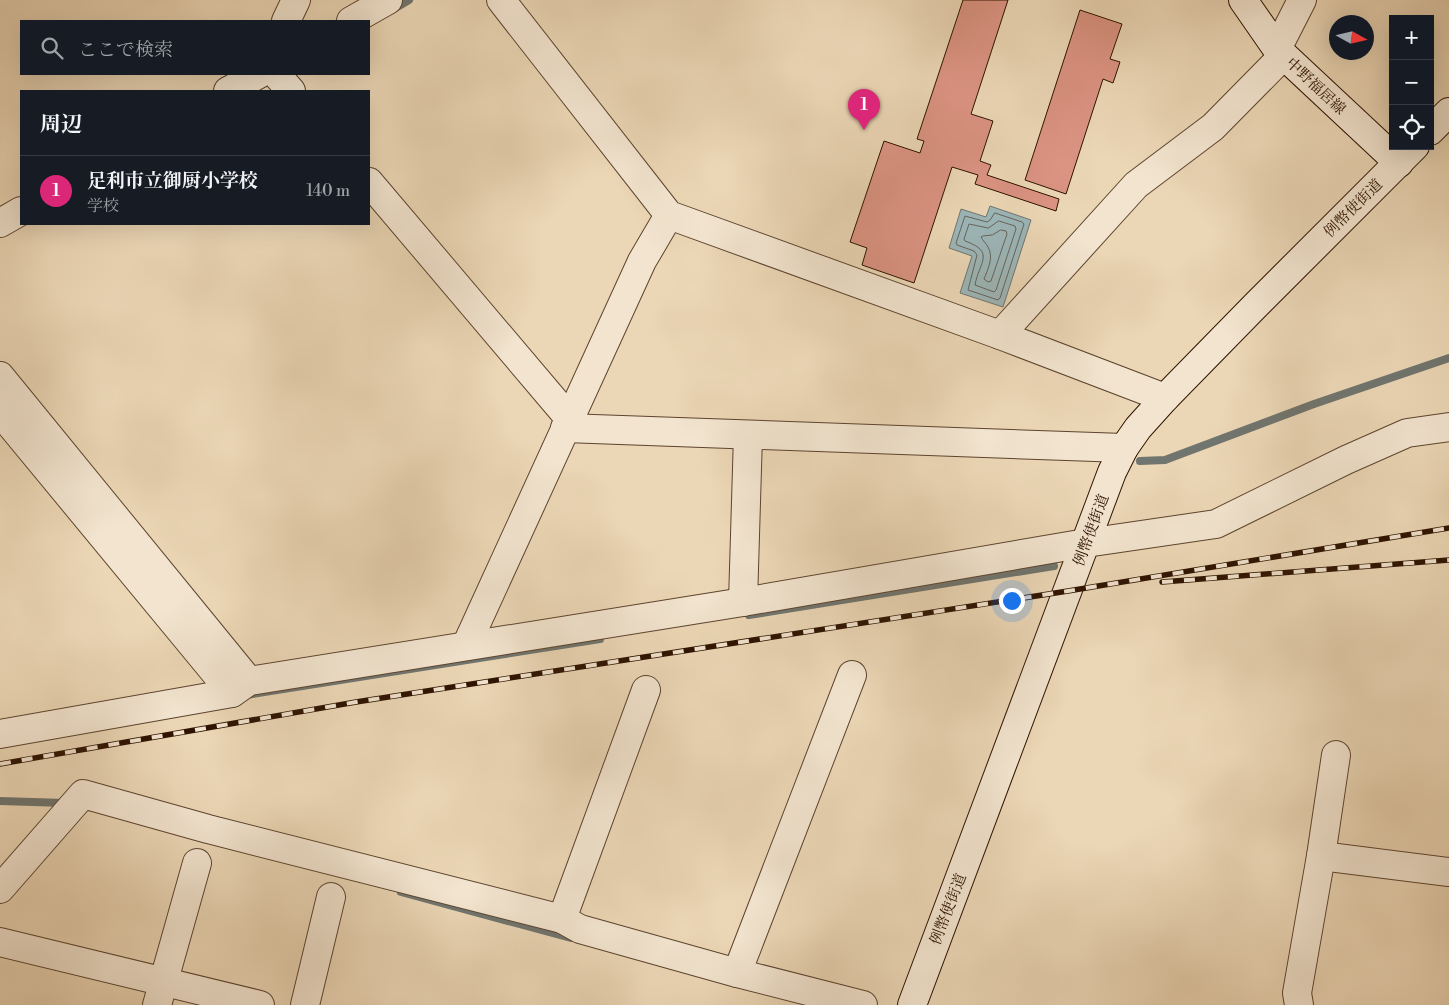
<!DOCTYPE html>
<html lang="ja">
<head>
<meta charset="utf-8">
<style>
	:root { --surface:#171b24; --page:#242831; --text:#f1f3f6; --muted:#9ea1a6; --line:#363941; --accent:#db2777 }
	body { margin:0; font-family:"Libre Bodoni","Noto Serif JP",serif; background:var(--page); color:var(--text) }
	.controls { position:absolute; right:15px; top:15px; display:grid; overflow:hidden; border-radius:0px; box-shadow:0 5px 20px #0002 }
	.controls button { width:45px; height:45px; display:grid; place-items:center; padding:0; border:0; border-bottom:1px solid var(--line); background:var(--surface); color:var(--text); font:25px sans-serif }
	.compass { position:absolute; left:1329px; top:15px; width:45px; height:45px; border-radius:50%; background:var(--surface); box-shadow:0 5px 20px #0002; rotate:98deg }
	.you { position:absolute; left:1011px; top:600px; width:18px; height:18px; margin:-12px; border:4px solid #fff; border-radius:50%; background:#1a73e8; box-shadow:0 0 0 8px #1a73e833 }
	.badge { display:grid; place-items:center; width:32px; height:32px; border-radius:50%; background:var(--accent); color:#fff; font-size:16px; font-weight:700 }
	.pin { position:absolute; translate:-50% -41px; filter:drop-shadow(0 1px 2px #0008) }
	.pin::after { content:''; position:absolute; top:26px; width:18px; height:15px; background:inherit; clip-path:polygon(0 0,100% 0,50% 100%) }
	.list { margin:0; padding:0; list-style:none }
	h2 { display:flex; justify-content:space-between; align-items:center; height:65px; margin:0; padding:0 20px; font-size:21px }
	h2 small { font-size:16px; font-weight:400; color:var(--muted) }
	.list li { display:grid; grid-template-columns:32px 1fr auto; gap:15px; align-items:center; box-sizing:border-box; height:70px; padding:0 20px; border-top:1px solid var(--line) }
	.list b { display:block; font-size:19px; white-space:nowrap }
	.list p { margin:0; font-size:16px; white-space:nowrap; color:var(--muted) }
	.list em { font-size:16px; font-style:normal; color:var(--muted) }
	.icon { flex:none; width:28px; height:28px; fill:none; stroke:currentColor; stroke-width:2; stroke-linecap:round; stroke-linejoin:round }
	.map { position:relative; flex:none; width:1449px; height:1005px; overflow:hidden }
	.search { position:absolute; background:var(--surface); box-shadow:0 5px 20px #0002; left:20px; top:20px; width:350px; height:55px; display:flex; align-items:center; gap:12px; box-sizing:border-box; padding:0 18px; border-radius:0px; color:var(--muted); font-size:19px }
	.panel { position:absolute; background:var(--surface); box-shadow:0 5px 20px #0002; left:20px; top:90px; width:350px; height:135px; border-radius:0px }
	.map>svg:first-child { display:block }
	.water { fill:#9cb6b8; stroke:#70756f }
	.lines { fill:none; stroke-linecap:round; stroke-linejoin:round }
	.shore { stroke:#65645c; stroke-width:1 }
	.stream { stroke:#70756f; stroke-width:8 }
	.building { fill:#db9382; stroke:#2e1301 }
	.minor-casing { stroke:#5d442e; stroke-width:30 }
	.secondary-casing { stroke:#2e1301; stroke-width:30 }
	.minor { stroke:#f2e4cf; stroke-width:28 }
	.secondary { stroke:#f2e4cf; stroke-width:28 }
	.rail-casing { stroke:#2e1301; stroke-width:5.5 }
	.rail { stroke:#f2e4cf; stroke-width:4; stroke-dasharray:11; stroke-linecap:butt }
	.labels { text-anchor:middle; stroke-width:4; stroke-linejoin:round; paint-order:stroke }
	.street-label { font-size:15px; fill:#2e1301; stroke:#f2e4cf }
</style>
</head>
<body>
<div class="map">
<svg width="1449" height="1005" viewBox="0 0 1449 1005">
	<rect width="100%" height="100%" fill="#ebd6b5"/>
	<filter id="stains"><feTurbulence type="fractalNoise" baseFrequency=".004" numOctaves="4"/><feColorMatrix values="0 0 0 0 .2 0 0 0 0 .09 0 0 0 0 .02 0 0 0 .5 -.17"/></filter>
	<radialGradient id="worn" r=".72"><stop offset=".6" stop-color="#630" stop-opacity="0"/><stop offset="1" stop-color="#630" stop-opacity=".3"/></radialGradient>
	<polygon class="water" points="990,206 1031,220 1003,307 960,293 972,256 949,248 961,209 986,217"/>
	<g class="lines">
		<g class="shore">
			<polygon points="995,213 1022,222 1024,224 1000,298 998,300 968,290 977,255 974,251 957,245 956,243 965,216 987,222 990,220"/>
			<path d="M999,221L1015,226L1016,229L996,290L994,292L975,285C979,262 996,252 965,241L964,239L969,224L988,228Z"/>
			<path d="M1001,230L1006,231L1007,234L991,281L988,282L984,279C988,269 994,257 988,247C986,243 983,241 981,237L983,236L992,235Z"/>
		</g>
		<g class="stream">
			<polyline points="392,10 409,0"/>
			<polyline points="1140,461 1165,460 1314,404 1449,358"/>
			<polyline points="749,615 1054,566"/>
			<polyline points="246,695 600,639"/>
			<polyline points="0,801 65,803"/>
			<polyline points="401,892 571,938"/>
		</g>
	</g>
	<g class="building">
		<polygon points="963,0 1008,0 971,114 993,121 980,161 991,165 987,175 1059,199 1056,211 975,184 978,175 952,167 914,283 862,265 867,248 850,242 884,141 920,153 924,141 917,139"/>
		<polygon points="1080,10 1122,24 1110,59 1120,62 1113,83 1103,79 1066,194 1025,180"/>
	</g>
	<g class="lines">
		<g class="minor-casing">
			<g id="minor">
				<polyline points="501,0 669,215 1000,335 1165,398"/>
				<polyline points="286,21 296,0"/>
				<polyline points="351,21 388,0"/>
				<polyline points="1277,49 1302,0"/>
				<polyline points="276,74 291,91"/>
				<polyline points="228,91 259,74"/>
				<polyline points="369,182 569,418"/>
				<polyline points="0,223 21,211"/>
				<polyline points="1000,335 1136,185 1213,127 1283,56"/>
				<polyline points="0,376 249,681"/>
				<polyline points="0,412 232,693"/>
				<polyline points="565,428 1124,448"/>
				<polyline points="743,602 748,435"/>
				<polyline points="466,646 642,261 669,215"/>
				<polyline points="0,734 232,693 249,681 743,602 1086,543 1216,524 1346,460 1407,433 1449,427"/>
				<polyline points="1321,856 1449,872"/>
				<polyline points="0,889 83,794 208,829 562,919 580,929 737,973 863,1005"/>
				<polyline points="562,919 646,690"/>
				<polyline points="0,942 260,1005"/>
				<polyline points="737,973 852,675"/>
				<polyline points="157,1005 197,863"/>
				<polyline points="305,1005 331,897"/>
				<polyline points="1299,1005 1297,993 1321,856 1336,755"/>
			</g>
		</g>
		<g class="secondary-casing">
			<g id="secondary">
				<polyline points="1243,0 1277,49 1399,163"/>
				<polyline points="1430,131 1449,112"/>
				<polyline points="912,1005 1112,472 1124,448 1138,428 1165,398 1256,305 1415,146"/>
			</g>
		</g>
		<use href="#minor" class="minor"/>
		<use href="#secondary" class="secondary"/>
		<g class="rail-casing">
			<g id="rail">
				<polyline points="1162,582 1449,560"/>
				<polyline points="0,764 356,702 1068,591 1449,528"/>
			</g>
		</g>
		<use href="#rail" class="rail"/>
	</g>
	<g class="labels">
		<g class="street-label">
			<text transform="translate(1316 86) rotate(43)" y="5">中野福居線</text>
			<text transform="translate(1353 208) rotate(-45)" y="5">例幣使街道</text>
			<text transform="translate(1091 530) rotate(-70)" y="5">例幣使街道</text>
			<text transform="translate(948 909) rotate(-69)" y="5">例幣使街道</text>
		</g>
	</g>
	<rect width="100%" height="100%" filter="url(#stains)"/>
	<rect width="100%" height="100%" fill="url(#worn)"/>
</svg>
<div class="controls">
<button>+</button>
<button>−</button>
<button><svg class="icon" aria-label="locate" viewBox="0 0 24 24"><circle cx="12" cy="12" r="6"/><path d="M12 2v4M12 18v4M2 12h4M18 12h4"/></svg></button>
</div>
<svg class="compass" viewBox="-18 -18 36 36"><path d="M0-13l5 13h-10z" fill="#e53935"/><path d="M0 13l5-13h-10z" fill="#9ea1a6"/></svg>
<div class="you"></div>
<div class="pin badge" style="left:864px;top:130px">1</div>
<div class="search"><svg class="icon" aria-label="search" viewBox="0 0 24 24"><circle cx="10" cy="10" r="6"/><path d="M15 15l6 6"/></svg>ここで検索</div>
<section class="panel">
<h2>周辺<small></small></h2>
<ul class="list">
<li><span class="badge">1</span><div><b>足利市立御厨小学校</b><p>学校</p></div><em>140 m</em></li>
</ul>
</section>
</div>
</body>
</html>
